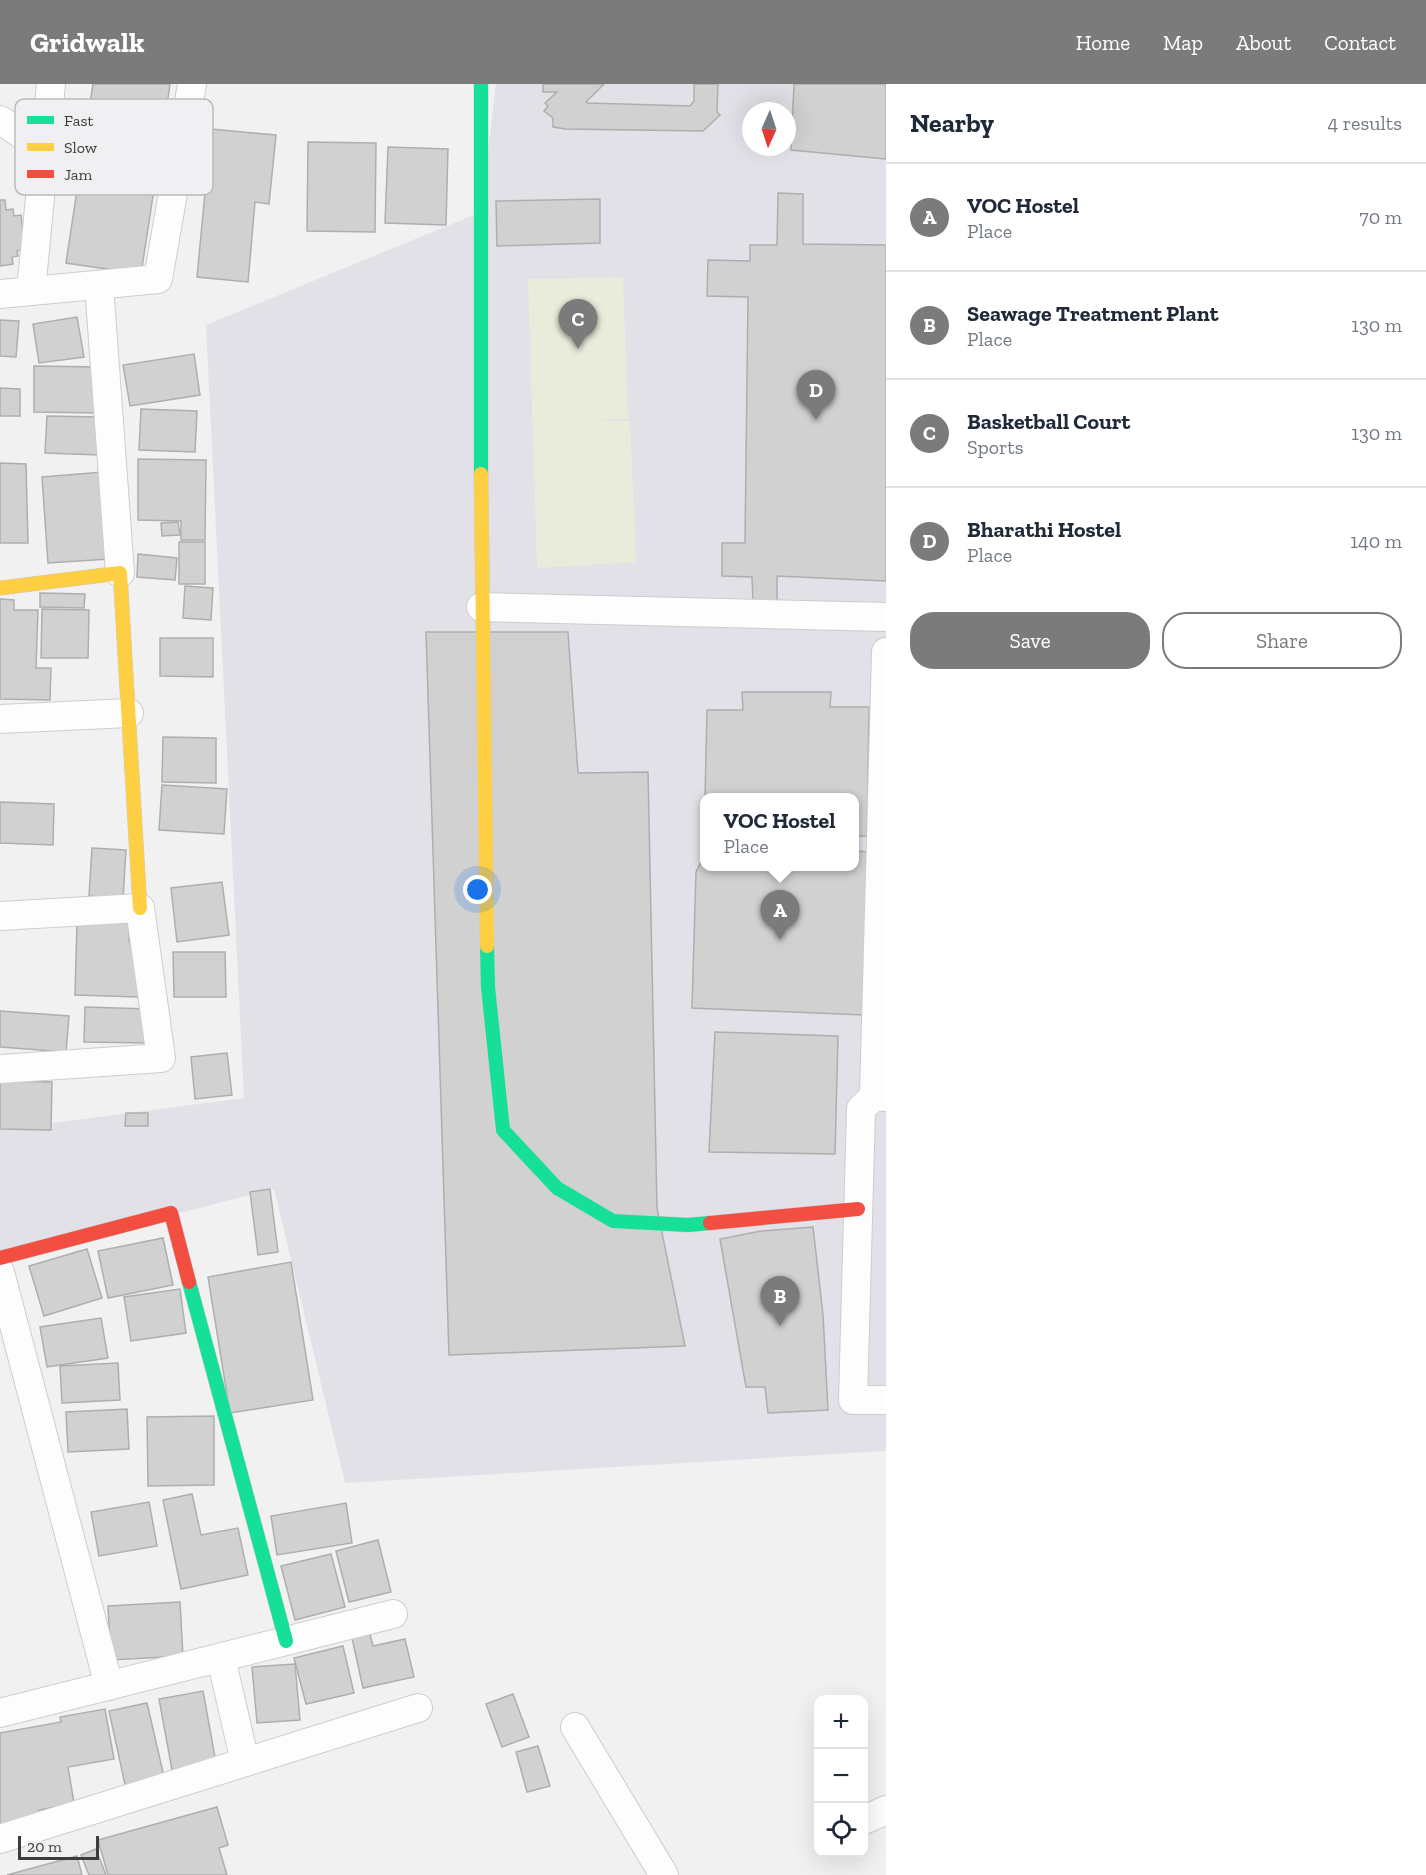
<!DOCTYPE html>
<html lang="en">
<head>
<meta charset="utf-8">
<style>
	:root { --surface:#fff; --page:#f2f2f3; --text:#1f2937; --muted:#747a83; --line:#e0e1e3; --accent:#7b7b7c }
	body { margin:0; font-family:"Zilla Slab",serif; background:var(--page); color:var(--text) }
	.controls { position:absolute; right:18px; bottom:18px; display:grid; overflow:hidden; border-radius:12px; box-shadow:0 6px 24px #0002 }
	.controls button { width:54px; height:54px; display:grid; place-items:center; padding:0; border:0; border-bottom:2px solid var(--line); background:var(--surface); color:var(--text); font:30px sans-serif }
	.compass { position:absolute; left:742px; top:18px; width:54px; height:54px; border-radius:50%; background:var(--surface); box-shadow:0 6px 24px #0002; rotate:183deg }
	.scale { position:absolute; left:18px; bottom:15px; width:81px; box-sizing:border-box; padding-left:6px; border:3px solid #3c3c3d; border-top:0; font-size:16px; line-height:21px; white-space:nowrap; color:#3c3c3d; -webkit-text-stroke:4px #f0f0f3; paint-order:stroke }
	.you { position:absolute; left:478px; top:806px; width:21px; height:21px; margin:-15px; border:4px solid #fff; border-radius:50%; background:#1a73e8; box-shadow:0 0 0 9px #1a73e833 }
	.badge { display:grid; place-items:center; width:39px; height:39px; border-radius:50%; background:var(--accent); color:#fff; font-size:20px; font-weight:700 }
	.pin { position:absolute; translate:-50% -50px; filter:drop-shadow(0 2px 3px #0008) }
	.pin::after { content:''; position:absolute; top:32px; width:21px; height:18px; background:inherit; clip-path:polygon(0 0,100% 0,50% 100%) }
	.popup { position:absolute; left:700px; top:709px; width:159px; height:78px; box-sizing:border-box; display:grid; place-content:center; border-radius:12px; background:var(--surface); filter:drop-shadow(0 2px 4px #0005); font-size:20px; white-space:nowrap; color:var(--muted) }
	.popup b { font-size:22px; color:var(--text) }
	.popup::after { content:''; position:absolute; left:50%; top:100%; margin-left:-12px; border:12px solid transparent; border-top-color:var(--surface) }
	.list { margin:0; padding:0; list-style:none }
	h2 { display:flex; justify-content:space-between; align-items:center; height:78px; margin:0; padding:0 24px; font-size:26px }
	h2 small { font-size:20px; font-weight:400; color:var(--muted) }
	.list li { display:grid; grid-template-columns:39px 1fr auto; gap:18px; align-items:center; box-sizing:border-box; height:108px; padding:0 24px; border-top:2px solid var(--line) }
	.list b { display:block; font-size:22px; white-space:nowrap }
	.list p { margin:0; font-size:20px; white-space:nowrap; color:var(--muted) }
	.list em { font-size:20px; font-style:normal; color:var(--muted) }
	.actions { display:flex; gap:12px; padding:18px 24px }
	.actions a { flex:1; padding:14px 0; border:2px solid var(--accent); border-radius:24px; text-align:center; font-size:21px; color:var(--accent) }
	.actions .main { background:var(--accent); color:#fff }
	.icon { flex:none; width:33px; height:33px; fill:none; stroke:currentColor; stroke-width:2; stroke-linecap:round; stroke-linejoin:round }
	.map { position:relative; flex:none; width:886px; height:1791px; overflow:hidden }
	header { display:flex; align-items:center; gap:36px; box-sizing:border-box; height:84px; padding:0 30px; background:var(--accent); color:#fff }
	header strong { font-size:28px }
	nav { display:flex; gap:33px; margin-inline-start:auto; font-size:21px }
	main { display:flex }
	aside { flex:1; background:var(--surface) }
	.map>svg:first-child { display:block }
	.built { fill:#e1e1e7; fill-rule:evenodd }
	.pitch { fill:#e9ecda }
	.building { fill:#d1d1d1; stroke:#aeaeaf; stroke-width:1.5 }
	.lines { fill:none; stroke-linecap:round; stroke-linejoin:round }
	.street-casing { stroke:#cdcdce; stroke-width:30 }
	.fast-casing { stroke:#cdcdce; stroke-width:15 }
	.slow-casing { stroke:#cdcdce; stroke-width:15 }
	.jam-casing { stroke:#cdcdce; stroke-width:15 }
	.street { stroke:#fdfdfd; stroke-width:28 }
	.fast { stroke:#16e098; stroke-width:14 }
	.slow { stroke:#ffcf43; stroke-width:14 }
	.jam { stroke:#f24e42; stroke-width:14 }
	.key { fill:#f0f0f3; stroke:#bababc; stroke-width:1.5 }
	.key-label { font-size:16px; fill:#3c3c3d }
</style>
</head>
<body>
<header>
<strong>Gridwalk</strong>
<nav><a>Home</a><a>Map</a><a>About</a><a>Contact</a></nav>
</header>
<main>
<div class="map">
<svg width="886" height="1791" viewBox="0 0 886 1791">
	<rect width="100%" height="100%" fill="#f1f1f2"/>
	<path class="built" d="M496,0H886V1367L345,1399L274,1105L0,1175V1046L244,1014L206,241L481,128ZM751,27H787V63H751ZM705,714H855V782H705Z"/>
	<polygon class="pitch" points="623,193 628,335 588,337 630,337 636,478 537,484 528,195"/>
	<g class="building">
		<polygon points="93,0 170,0 161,63 85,51"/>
		<polygon points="543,0 604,0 586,18 588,19 690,22 694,17 694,0 718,0 717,28 720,31 703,47 566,45 553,43 553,34 544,27 548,22 545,19 557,8 543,8"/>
		<polygon points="794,0 886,0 886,75 791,66"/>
		<polygon points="211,45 276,51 269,120 255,118 248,198 197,193"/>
		<polygon points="308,58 376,59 375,148 307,147"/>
		<polygon points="388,63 448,65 446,141 385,139"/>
		<polygon points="81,80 156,92 141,190 66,179"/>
		<polygon points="778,109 803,110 803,160 886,161 886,497 777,492 777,520 753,518 752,493 722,492 722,459 745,459 748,213 707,212 708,176 750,177 750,161 777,161"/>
		<polygon points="600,115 600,159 497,162 496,117"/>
		<polygon points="0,116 5,116 6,126 13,125 14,132 21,131 25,165 17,167 18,172 12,173 13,180 0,182"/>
		<polygon points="77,233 84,273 39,279 33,240"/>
		<polygon points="0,236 19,237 16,273 0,272"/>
		<polygon points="194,270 200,311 130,322 123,281"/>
		<polygon points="34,282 99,283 98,329 34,328"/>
		<polygon points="0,304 20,305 20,332 0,332"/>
		<polygon points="141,325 197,327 195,368 139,366"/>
		<polygon points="47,332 100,333 99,371 45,369"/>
		<polygon points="138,375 206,376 205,456 181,456 181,437 138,436"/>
		<polygon points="0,379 26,380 28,459 0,459"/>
		<polygon points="103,388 109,475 48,479 42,393"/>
		<polygon points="178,438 180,451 162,452 161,439"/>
		<rect x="179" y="458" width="26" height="42"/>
		<polygon points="138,470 177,474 175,496 137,493"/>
		<polygon points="185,502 213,504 211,536 183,534"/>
		<polygon points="40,509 85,510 84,524 40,523"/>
		<polygon points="0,515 14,516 14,526 38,526 36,584 51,584 50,616 0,615"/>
		<polygon points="42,525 89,526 88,574 41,574"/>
		<polygon points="426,548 568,548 578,689 648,688 657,1124 685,1262 449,1271"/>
		<polygon points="160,554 213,554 213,593 160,592"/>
		<polygon points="742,608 831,608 830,623 869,623 867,752 855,752 855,714 705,714 707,626 743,626"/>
		<polygon points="163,653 216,654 216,699 162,698"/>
		<polygon points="162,701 227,705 224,750 159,746"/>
		<polygon points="0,718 54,720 53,761 0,759"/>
		<polygon points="92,764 126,766 123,815 89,812"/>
		<polygon points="855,767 870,768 864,931 692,924 696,788 705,770 705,782 855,782"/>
		<polygon points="222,798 229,851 177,858 171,804"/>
		<polygon points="77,838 130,839 129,858 140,859 138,913 75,911"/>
		<polygon points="173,868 225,868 226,913 174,913"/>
		<polygon points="85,923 149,925 148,959 84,958"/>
		<polygon points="0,927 69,932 66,968 0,963"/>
		<polygon points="715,948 838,952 835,1070 709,1068"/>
		<polygon points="227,969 232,1011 195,1015 191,973"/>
		<polygon points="0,997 52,998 51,1046 0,1045"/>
		<polygon points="126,1029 148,1029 148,1042 125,1042"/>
		<polygon points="270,1105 278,1168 258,1171 250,1108"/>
		<polygon points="813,1143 823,1231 828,1326 768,1329 765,1303 746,1303 720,1155 761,1147"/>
		<polygon points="163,1154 173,1201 108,1214 98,1167"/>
		<polygon points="87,1165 102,1214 44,1232 29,1182"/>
		<polygon points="291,1178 313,1316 230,1329 208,1193"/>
		<polygon points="180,1205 186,1249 131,1257 124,1213"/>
		<polygon points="101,1234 108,1274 47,1283 40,1243"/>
		<polygon points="118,1279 120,1316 62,1319 60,1282"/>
		<polygon points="127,1325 129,1365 68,1368 66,1328"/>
		<polygon points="214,1332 214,1401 148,1402 147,1333"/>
		<polygon points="192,1410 201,1451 238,1444 248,1491 181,1505 163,1416"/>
		<polygon points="149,1418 157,1462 99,1472 91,1428"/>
		<polygon points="346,1419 352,1459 277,1471 271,1432"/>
		<polygon points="378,1456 391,1508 349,1518 336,1467"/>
		<polygon points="331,1470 345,1523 295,1536 281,1482"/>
		<polygon points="180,1518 183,1572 111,1576 108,1522"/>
		<polygon points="370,1550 373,1562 405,1555 414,1593 363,1604 352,1554"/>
		<polygon points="343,1562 354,1609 306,1620 294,1574"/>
		<polygon points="295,1580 300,1636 257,1639 252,1583"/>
		<polygon points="203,1607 216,1679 172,1686 159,1615"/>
		<polygon points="513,1610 529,1653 502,1663 486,1620"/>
		<polygon points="147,1619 165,1697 126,1705 109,1627"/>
		<polygon points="105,1625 114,1675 68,1683 74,1719 39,1726 40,1734 0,1741 0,1649 61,1638 60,1633"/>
		<polygon points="538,1662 550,1702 527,1708 516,1668"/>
		<polygon points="217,1723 228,1761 219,1764 227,1791 108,1791 98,1756"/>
		<polygon points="96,1765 106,1791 89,1791 81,1771"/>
		<polygon points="77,1772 82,1791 7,1791"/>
	</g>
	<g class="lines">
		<g class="street-casing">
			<g id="street">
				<polyline points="0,36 44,65"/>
				<polyline points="99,201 120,489"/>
				<polyline points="31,207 51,0"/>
				<polyline points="0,210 158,195 192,0"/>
				<polyline points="481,523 886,533"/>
				<polyline points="0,635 129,629"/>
				<polyline points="0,832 140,824 161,974 0,985"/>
				<polyline points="874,1012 886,568"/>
				<polyline points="886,1013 874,1012 861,1025 853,1316 886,1316"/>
				<polyline points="0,1188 109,1602"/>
				<polyline points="221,1574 245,1678"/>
				<polyline points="0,1629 393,1530"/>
				<polyline points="575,1643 664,1791"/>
				<polyline points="864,1736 886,1726"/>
				<polyline points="0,1755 418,1624"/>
			</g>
		</g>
		<g class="fast-casing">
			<g id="fast">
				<polyline points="481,0 481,390"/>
				<polyline points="487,862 488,903 503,1046 557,1104 613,1137 688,1141 710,1139"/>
				<polyline points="189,1198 286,1557"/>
			</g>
		</g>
		<g class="slow-casing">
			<g id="slow">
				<polyline points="481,390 487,862"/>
				<polyline points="0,504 120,489 140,824"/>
			</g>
		</g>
		<g class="jam-casing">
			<g id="jam">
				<polyline points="710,1139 858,1125"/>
				<polyline points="0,1174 171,1129 189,1198"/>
			</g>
		</g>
		<use href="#street" class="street"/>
		<use href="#fast" class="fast"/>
		<use href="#slow" class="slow"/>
		<use href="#jam" class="jam"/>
	</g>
	<rect x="15" y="15" width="198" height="96" rx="9" class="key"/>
	<rect x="27" y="32" width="27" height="8" fill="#16e098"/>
	<rect x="27" y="59" width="27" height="8" fill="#ffcf43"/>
	<rect x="27" y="86" width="27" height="8" fill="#f24e42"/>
	<g class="key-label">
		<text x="64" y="42">Fast</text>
		<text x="64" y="69">Slow</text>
		<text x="64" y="96">Jam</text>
	</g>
</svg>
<div class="controls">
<button>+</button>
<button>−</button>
<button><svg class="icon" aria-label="locate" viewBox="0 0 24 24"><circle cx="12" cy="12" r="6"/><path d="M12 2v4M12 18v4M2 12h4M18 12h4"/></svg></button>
</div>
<svg class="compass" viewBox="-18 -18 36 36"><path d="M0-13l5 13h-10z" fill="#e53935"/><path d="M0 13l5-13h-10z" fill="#747a83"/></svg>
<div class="scale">20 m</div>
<div class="you"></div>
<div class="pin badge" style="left:780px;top:856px">A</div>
<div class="popup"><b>VOC Hostel</b>Place</div>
<div class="pin badge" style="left:780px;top:1242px">B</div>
<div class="pin badge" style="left:578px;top:265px">C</div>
<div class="pin badge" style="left:816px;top:336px">D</div>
</div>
<aside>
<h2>Nearby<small>4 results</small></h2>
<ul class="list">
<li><span class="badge">A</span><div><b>VOC Hostel</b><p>Place</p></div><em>70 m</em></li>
<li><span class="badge">B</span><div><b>Seawage Treatment Plant</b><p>Place</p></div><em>130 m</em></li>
<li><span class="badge">C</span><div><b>Basketball Court</b><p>Sports</p></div><em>130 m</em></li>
<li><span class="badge">D</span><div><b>Bharathi Hostel</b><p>Place</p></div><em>140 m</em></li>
</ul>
<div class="actions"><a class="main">Save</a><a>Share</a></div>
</aside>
</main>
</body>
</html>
